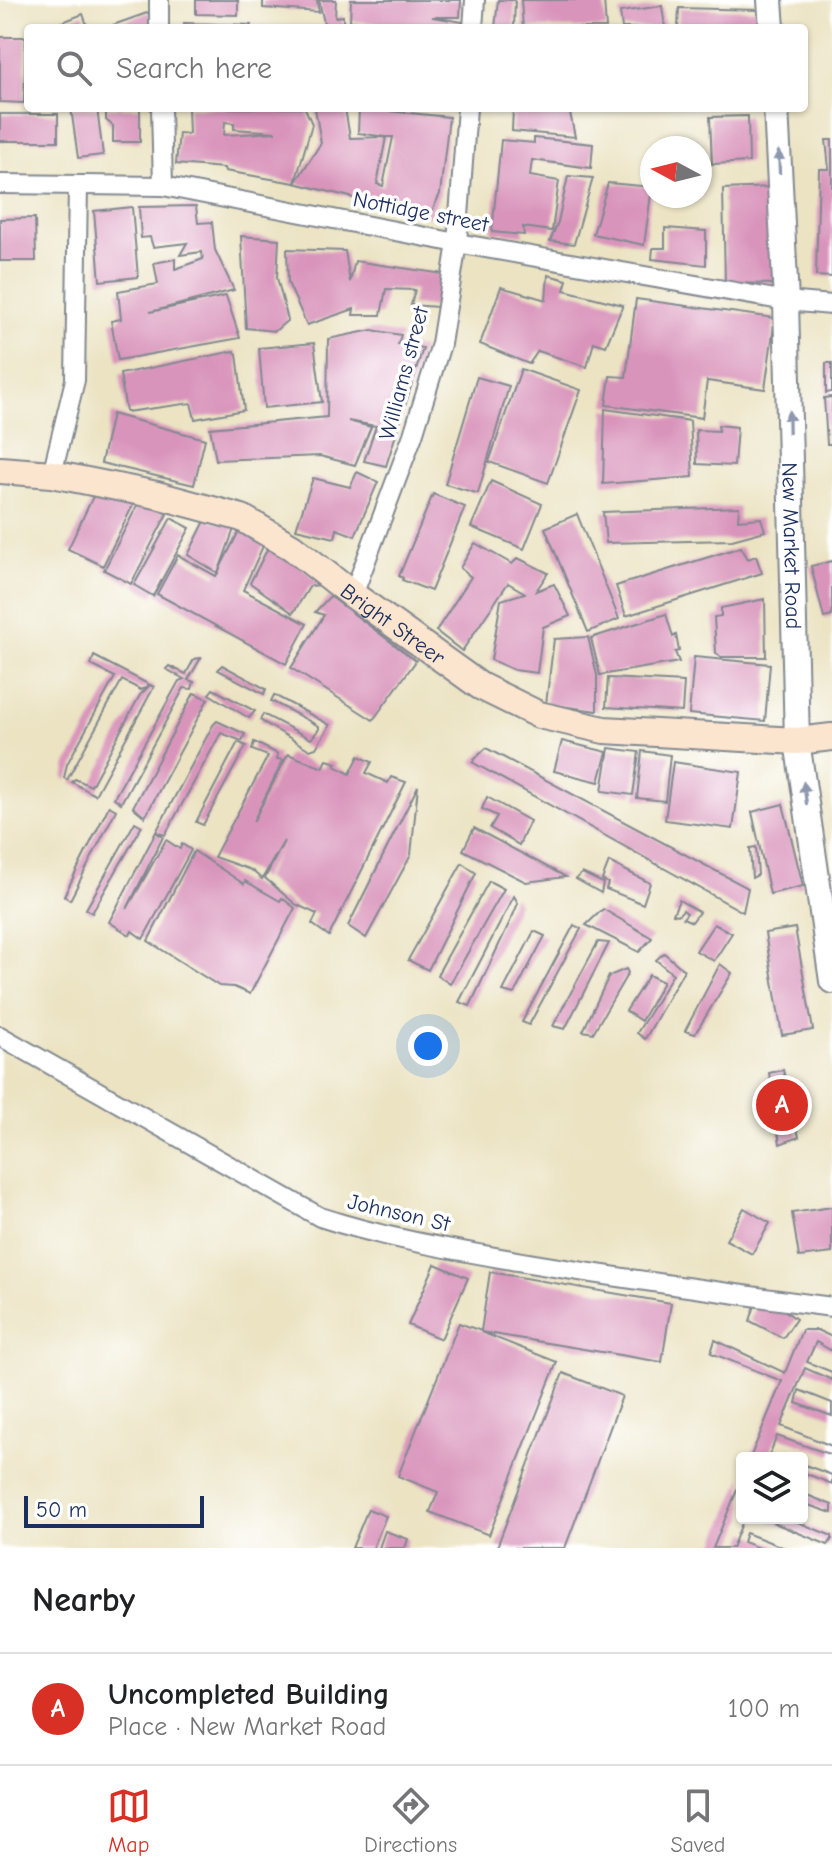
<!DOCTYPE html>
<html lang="en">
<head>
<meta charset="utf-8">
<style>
	:root { --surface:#fff; --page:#f2f2f2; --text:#202124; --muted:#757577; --line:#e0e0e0; --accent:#d93025 }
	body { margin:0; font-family:"Comic Neue",sans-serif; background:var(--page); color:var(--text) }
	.controls { position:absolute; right:24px; bottom:24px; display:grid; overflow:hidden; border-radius:8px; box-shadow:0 2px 6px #0004 }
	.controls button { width:72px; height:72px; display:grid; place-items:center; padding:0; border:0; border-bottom:2px solid var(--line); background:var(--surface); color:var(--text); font:40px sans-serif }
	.compass { position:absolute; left:640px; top:136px; width:72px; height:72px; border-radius:50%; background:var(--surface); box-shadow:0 2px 6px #0004; rotate:277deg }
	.scale { position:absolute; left:24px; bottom:20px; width:180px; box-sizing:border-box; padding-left:8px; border:4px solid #1b2f5e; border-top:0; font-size:22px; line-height:28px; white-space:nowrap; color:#1b2f5e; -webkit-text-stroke:6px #fff; paint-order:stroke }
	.you { position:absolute; left:428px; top:1046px; width:28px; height:28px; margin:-20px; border:6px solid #fff; border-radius:50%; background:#1a73e8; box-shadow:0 0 0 12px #1a73e833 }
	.badge { display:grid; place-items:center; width:52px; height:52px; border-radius:50%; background:var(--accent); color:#fff; font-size:26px; font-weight:700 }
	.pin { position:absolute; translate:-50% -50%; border:4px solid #fff; box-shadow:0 2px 8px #0006 }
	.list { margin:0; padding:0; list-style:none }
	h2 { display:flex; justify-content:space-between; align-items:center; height:104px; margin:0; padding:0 32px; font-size:34px }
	h2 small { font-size:26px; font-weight:400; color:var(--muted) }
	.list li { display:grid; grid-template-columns:52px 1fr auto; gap:24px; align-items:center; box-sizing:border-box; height:112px; padding:0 32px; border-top:2px solid var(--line) }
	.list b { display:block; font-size:30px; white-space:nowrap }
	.list p { margin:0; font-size:26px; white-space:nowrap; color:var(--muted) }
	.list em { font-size:26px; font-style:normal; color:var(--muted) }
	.icon { flex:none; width:44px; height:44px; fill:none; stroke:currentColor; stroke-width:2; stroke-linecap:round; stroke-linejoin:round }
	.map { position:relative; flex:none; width:832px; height:1548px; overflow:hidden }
	.search { position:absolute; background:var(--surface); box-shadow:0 2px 6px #0004; left:24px; right:24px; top:24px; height:88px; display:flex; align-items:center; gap:20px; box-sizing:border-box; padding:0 28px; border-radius:8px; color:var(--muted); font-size:30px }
	.sheet { height:216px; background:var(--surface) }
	nav { display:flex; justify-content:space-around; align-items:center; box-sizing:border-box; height:112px; border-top:2px solid var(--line); background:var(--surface); font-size:22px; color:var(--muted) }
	nav a { display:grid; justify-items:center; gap:4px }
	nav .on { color:var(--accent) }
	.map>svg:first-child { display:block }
	.building { fill:#d994bb; fill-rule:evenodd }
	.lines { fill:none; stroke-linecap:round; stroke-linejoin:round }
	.minor-casing { stroke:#838990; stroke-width:22 }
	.tertiary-casing { stroke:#838990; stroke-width:28 }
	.secondary-casing { stroke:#838990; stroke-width:30 }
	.minor { stroke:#fff; stroke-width:18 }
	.tertiary { stroke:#fff; stroke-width:24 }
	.secondary { stroke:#fce5cf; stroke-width:26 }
	.oneway { fill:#8d97ae }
	.labels { text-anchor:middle; stroke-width:7; stroke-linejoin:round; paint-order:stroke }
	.street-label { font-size:22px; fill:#1b2f5e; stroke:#fff }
</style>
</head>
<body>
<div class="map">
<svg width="832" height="1548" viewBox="0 0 832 1548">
	<rect width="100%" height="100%" fill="#fff"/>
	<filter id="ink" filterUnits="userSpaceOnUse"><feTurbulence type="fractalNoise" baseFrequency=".0125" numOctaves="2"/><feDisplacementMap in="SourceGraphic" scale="16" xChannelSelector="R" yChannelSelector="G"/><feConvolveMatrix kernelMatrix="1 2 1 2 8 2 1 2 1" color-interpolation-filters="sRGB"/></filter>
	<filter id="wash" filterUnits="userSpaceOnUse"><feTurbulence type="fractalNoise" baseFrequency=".006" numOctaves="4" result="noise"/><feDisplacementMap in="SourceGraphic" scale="32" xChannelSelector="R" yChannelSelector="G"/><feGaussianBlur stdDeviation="1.8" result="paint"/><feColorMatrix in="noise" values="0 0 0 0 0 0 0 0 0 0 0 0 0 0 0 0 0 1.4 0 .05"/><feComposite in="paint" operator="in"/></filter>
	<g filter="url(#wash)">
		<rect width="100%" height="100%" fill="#ebe3c2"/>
		<g id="blocks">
			<g class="building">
				<polygon points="196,0 238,0 238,15 196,14"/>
				<polygon points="263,0 317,0 319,12 263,8"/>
				<polygon points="319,0 336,0 335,17 343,16 343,24 348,25 347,28 325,28"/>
				<polygon points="351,0 461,0 460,17 432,17 463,22 462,28 350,21"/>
				<polygon points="498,0 515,0 514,28 495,28"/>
				<polygon points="521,0 604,0 606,28 523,28"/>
				<polygon points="662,6 665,28 622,28 620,12"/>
				<polygon points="679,8 759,10 759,28 678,28"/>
				<polygon points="150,12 151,28 113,28 113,25"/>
				<polygon points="83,14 88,28 47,28"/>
				<polygon points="184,23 251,25 250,28 185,28"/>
				<polygon points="0,37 26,37 24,103 0,102"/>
				<polygon points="71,108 97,108 103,155 78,158"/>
				<polygon points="106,108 140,108 140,142 113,142 113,126 106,120"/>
				<path d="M188,108H305L312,124L295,183L225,171L224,168L176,164L179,133L189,134ZM225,122L234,123V129L276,132L224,135Z"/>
				<path d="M315,108H345L350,138L386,137L358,133L359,108L449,117L440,194L429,217L295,183L321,143ZM386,137H393L383,186L377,184Z"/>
				<polygon points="513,108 569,108 575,137 512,131"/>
				<rect x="0" y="114" width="58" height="27"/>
				<polygon points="748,116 749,162 712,164 710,117"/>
				<polygon points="534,138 593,144 591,168 532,160 530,176 559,181 552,231 523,227 524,235 492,232 501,140 534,143"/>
				<polygon points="826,140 832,140 832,277 816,276 819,169 829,169"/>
				<polygon points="568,176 593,178 574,244 550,241 558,222"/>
				<polygon points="608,183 652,187 644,245 593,234"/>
				<polygon points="776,187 779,284 725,283 723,189"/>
				<polygon points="196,206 198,223 212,222 215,250 234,290 150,312 226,296 240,338 118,360 111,321 121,319 118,291 158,284 154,263 175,259 175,269 203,259 202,252 180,255 187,243 153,247 150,237 141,238 139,207"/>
				<polygon points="132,207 138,277 100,281 94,211"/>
				<polygon points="35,218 36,261 0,261 0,219"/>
				<polygon points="665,228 706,231 706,265 652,259 653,248 665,248"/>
				<polygon points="241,236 279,239 277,278 288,320 275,331 246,328"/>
				<polygon points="287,249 345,251 350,282 355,261 444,274 438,307 411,305 415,290 386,289 381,315 353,315 354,309 307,325 288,283"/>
				<polygon points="548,275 567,280 564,290 623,305 606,346 594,342 587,367 538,351 529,364 480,344 501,287 546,300"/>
				<polygon points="636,299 775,318 765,389 707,381 702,418 606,405 610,376 626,377"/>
				<polygon points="372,330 401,335 398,344 423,348 386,466 364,461 376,426 348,421 371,427 355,465 320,456 216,460 210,428 327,417 328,339"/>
				<polygon points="314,343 322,402 264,408 259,348"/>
				<polygon points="234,351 237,354 244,410 195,419 191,403 126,412 120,374"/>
				<polygon points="826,363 832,363 832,392 826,393"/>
				<polygon points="521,369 581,390 548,483 489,462"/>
				<polygon points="477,377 509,386 478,493 476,493 445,484"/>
				<polygon points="832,397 832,444 827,444 824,398"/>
				<polygon points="605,409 690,421 693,477 603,484"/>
				<polygon points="112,414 205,439 194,485 101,463"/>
				<polygon points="718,425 737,427 734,466 697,464 696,430 719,431"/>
				<polygon points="357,472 378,482 355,536 337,529 335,538 296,529 313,478 350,487"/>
				<polygon points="491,481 542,504 524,549 471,527"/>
				<polygon points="98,486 134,503 103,566 68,549"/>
				<polygon points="433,494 465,507 431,591 402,580 403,578 399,576"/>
				<polygon points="140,500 167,514 131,584 104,570"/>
				<polygon points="739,507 738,520 761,518 765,531 732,540 606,543 603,512"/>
				<polygon points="577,514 619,619 588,632 545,528"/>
				<polygon points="171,518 190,528 153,596 134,585"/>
				<polygon points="206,519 235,526 218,573 188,555"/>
				<polygon points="240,529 264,544 243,590 307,624 286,664 157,594 178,555 216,576"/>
				<polygon points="272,540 322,585 310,586 293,613 250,583"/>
				<polygon points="475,543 512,564 518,558 548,573 536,591 554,584 570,616 543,627 537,673 514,670 491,660 501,600 525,593 508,583 462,651 436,631 471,577 460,568"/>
				<polygon points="741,547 748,559 756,556 762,573 626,616 616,586"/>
				<polygon points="832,561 832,616 824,618 811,566"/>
				<polygon points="330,596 416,661 373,720 291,668 324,615 315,612"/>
				<polygon points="765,599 766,657 721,657 716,653 714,617 721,616 721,608"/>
				<polygon points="666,614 673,637 676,635 679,651 675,652 679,662 600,675 591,638"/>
				<polygon points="588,637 597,675 597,711 546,704 554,639"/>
				<polygon points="94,656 150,685 141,690 122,680 67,780 64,778 67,764 115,677 91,665"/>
				<polygon points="694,657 770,664 765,721 689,714"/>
				<polygon points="201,658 188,680 194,682 192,689 184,688 121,803 114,798 179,681 184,679 166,669 169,666 186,674 194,659"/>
				<polygon points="222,665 266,689 264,694 218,670"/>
				<polygon points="608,678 684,682 682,712 606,707"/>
				<polygon points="150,685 154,687 95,795 72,782 75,779 91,786 140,695"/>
				<polygon points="213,689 255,711 249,718 209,694"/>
				<polygon points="194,693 208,699 145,817 133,807"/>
				<polygon points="274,695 330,725 316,748 310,750 260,720 263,714 311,739 319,729 319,726 271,701"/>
				<polygon points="217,721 245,734 242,741 221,733 165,835 156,832 163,837 127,909 166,840 180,849 182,844 191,850 143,939 132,931 130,935 109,922 156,832 213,725"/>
				<polygon points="562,741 607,752 599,782 554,771"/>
				<polygon points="238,742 246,746 203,825 196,822"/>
				<polygon points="254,742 278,754 277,759 283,760 253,822 288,754 323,768 327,760 337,763 335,766 350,774 359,756 372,762 366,773 388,783 391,777 406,782 329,936 312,924 317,914 295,904 265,878 284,841 262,879 251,870 214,857 268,756 252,750"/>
				<polygon points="486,748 748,888 743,912 472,762"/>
				<polygon points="609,748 639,752 633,795 602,791"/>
				<polygon points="642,751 670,755 665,801 637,798"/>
				<polygon points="673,762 741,772 733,829 665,820"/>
				<polygon points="418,786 411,855 366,938 348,926"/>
				<polygon points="487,797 530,821 519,845 490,828 497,816 482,809"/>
				<polygon points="783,804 803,886 770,894 752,812"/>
				<polygon points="109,806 116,810 70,900 64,896"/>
				<polygon points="135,822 142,826 92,913 86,909"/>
				<polygon points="474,828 566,877 526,882 463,850"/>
				<polygon points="756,847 758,875 752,878 750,848"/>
				<polygon points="194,851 244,884 245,881 280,901 282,898 295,908 250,994 234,987 219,986 148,941"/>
				<polygon points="609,862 650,883 643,904 606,889 608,883 602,880"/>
				<polygon points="462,863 476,873 428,970 408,960"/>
				<polygon points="582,873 603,883 601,893 576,879"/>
				<polygon points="489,881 504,889 450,984 437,975"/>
				<polygon points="514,896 518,903 514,913 470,1006 459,1002"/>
				<polygon points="679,900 699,912 692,922 683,918 687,913 683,910 678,915 673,914"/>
				<polygon points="603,909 652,938 639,952 586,925"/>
				<polygon points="714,924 732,933 714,961 696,951"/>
				<polygon points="574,925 581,929 529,1025 522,1022"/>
				<polygon points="795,928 813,1030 782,1035 765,933"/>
				<polygon points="534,931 545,936 514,994 503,991"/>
				<polygon points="598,942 609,943 565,1029 553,1026"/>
				<polygon points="664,953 684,970 645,1039 637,1033 673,974 656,960"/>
				<polygon points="720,964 732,973 695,1034 685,1031"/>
				<polygon points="626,969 628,973 593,1033 583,1031 609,976"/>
				<polygon points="649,975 663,982 641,1021 626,1011"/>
				<polygon points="783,1070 799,1137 780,1144 769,1073"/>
				<polygon points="832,1207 832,1253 799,1257 792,1213"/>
				<polygon points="744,1208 770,1223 752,1254 726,1240"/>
				<polygon points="435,1264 468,1278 441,1339 408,1325"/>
				<polygon points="490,1272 671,1303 662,1362 481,1332 557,1362 489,1535 430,1512 438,1492 398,1476 459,1323 481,1331"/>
				<polygon points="756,1302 767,1308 773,1302 796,1319 783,1338 750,1321"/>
				<polygon points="802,1330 817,1330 832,1337 832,1351 816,1342 807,1362 832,1372 832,1380 805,1368 781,1426 832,1446 832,1455 777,1436 768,1458 750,1458 782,1381 711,1353 715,1340 785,1373"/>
				<polygon points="563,1373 622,1396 565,1548 500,1548 497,1547"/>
				<polygon points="799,1390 832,1403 832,1416 796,1403"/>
				<polygon points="802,1464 832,1475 832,1484 802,1472"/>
				<polygon points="742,1478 744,1518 732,1548 713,1548"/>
				<polygon points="802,1493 832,1505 832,1513 802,1503"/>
				<polygon points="368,1509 386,1516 373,1548 352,1548"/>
				<polygon points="762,1518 788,1518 832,1536 832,1539 828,1545"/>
				<polygon points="385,1531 408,1539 405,1548 379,1548"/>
				<polygon points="746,1533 785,1548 759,1548 743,1542"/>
			</g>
		</g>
	</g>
	<g filter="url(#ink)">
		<use href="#blocks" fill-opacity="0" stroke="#838990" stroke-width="2"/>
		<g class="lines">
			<g class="minor-casing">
				<g id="minor">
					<polyline points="159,0 159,28"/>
					<polyline points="473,28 475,0"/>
					<polyline points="161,108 163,186"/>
					<polyline points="0,184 163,186 457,243 786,301 832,305"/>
					<polyline points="52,474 75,380 78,185"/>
					<polyline points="353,595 413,435 441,344 457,243 467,108"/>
					<path d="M0,1036L320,1217C384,1238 450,1249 517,1261C622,1279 727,1293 832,1307"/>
				</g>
			</g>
			<g class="tertiary-casing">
				<g id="tertiary">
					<polyline points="770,0 772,28"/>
					<path id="s1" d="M776,108L786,301L797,741L832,981"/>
				</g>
			</g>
			<g class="secondary-casing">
				<g id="secondary">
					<path id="s2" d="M0,470L52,474L157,495L242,518L292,547L353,595L480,686L539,715L604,730L797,741L832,737"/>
				</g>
			</g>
			<use href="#minor" class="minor"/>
			<use href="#tertiary" class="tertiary"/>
			<use href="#secondary" class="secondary"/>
		</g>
		<defs><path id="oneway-solid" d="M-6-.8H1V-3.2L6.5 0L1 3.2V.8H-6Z" transform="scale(2)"/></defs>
		<g class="oneway">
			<use href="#oneway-solid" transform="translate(779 162) rotate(-93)"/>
			<use href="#oneway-solid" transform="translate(789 422) rotate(-91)"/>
			<use href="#oneway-solid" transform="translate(805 793) rotate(-98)"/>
		</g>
	</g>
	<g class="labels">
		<g class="street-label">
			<text transform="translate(421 211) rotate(11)" y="8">Nottidge street</text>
			<text transform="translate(403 373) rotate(-75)" y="8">Williams street</text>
			<text dy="8" stroke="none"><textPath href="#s1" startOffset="438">New Market Road</textPath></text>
			<text dy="8" stroke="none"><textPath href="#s2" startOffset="432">Bright Streer</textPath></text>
			<text transform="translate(399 1212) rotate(13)" y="8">Johnson St</text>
		</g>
	</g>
</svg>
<div class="controls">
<button><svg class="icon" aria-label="layers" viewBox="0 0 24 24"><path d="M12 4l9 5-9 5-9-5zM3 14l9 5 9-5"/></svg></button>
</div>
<svg class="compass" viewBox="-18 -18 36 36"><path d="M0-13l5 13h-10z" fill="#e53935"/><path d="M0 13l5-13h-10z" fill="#757577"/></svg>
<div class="scale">50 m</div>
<div class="you"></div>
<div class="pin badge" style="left:782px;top:1105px">A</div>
<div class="search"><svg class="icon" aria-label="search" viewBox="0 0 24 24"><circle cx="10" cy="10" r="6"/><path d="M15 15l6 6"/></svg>Search here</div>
</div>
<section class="sheet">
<h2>Nearby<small></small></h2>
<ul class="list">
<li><span class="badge">A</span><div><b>Uncompleted Building</b><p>Place · New Market Road</p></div><em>100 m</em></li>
</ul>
</section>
<nav>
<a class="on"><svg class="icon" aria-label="map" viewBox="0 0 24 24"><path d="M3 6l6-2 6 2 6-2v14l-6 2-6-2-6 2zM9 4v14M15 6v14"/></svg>Map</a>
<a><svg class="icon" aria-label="directions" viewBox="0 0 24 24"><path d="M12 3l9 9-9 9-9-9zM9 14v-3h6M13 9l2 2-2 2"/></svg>Directions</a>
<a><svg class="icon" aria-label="saved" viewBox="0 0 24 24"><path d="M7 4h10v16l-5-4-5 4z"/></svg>Saved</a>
</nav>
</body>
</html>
